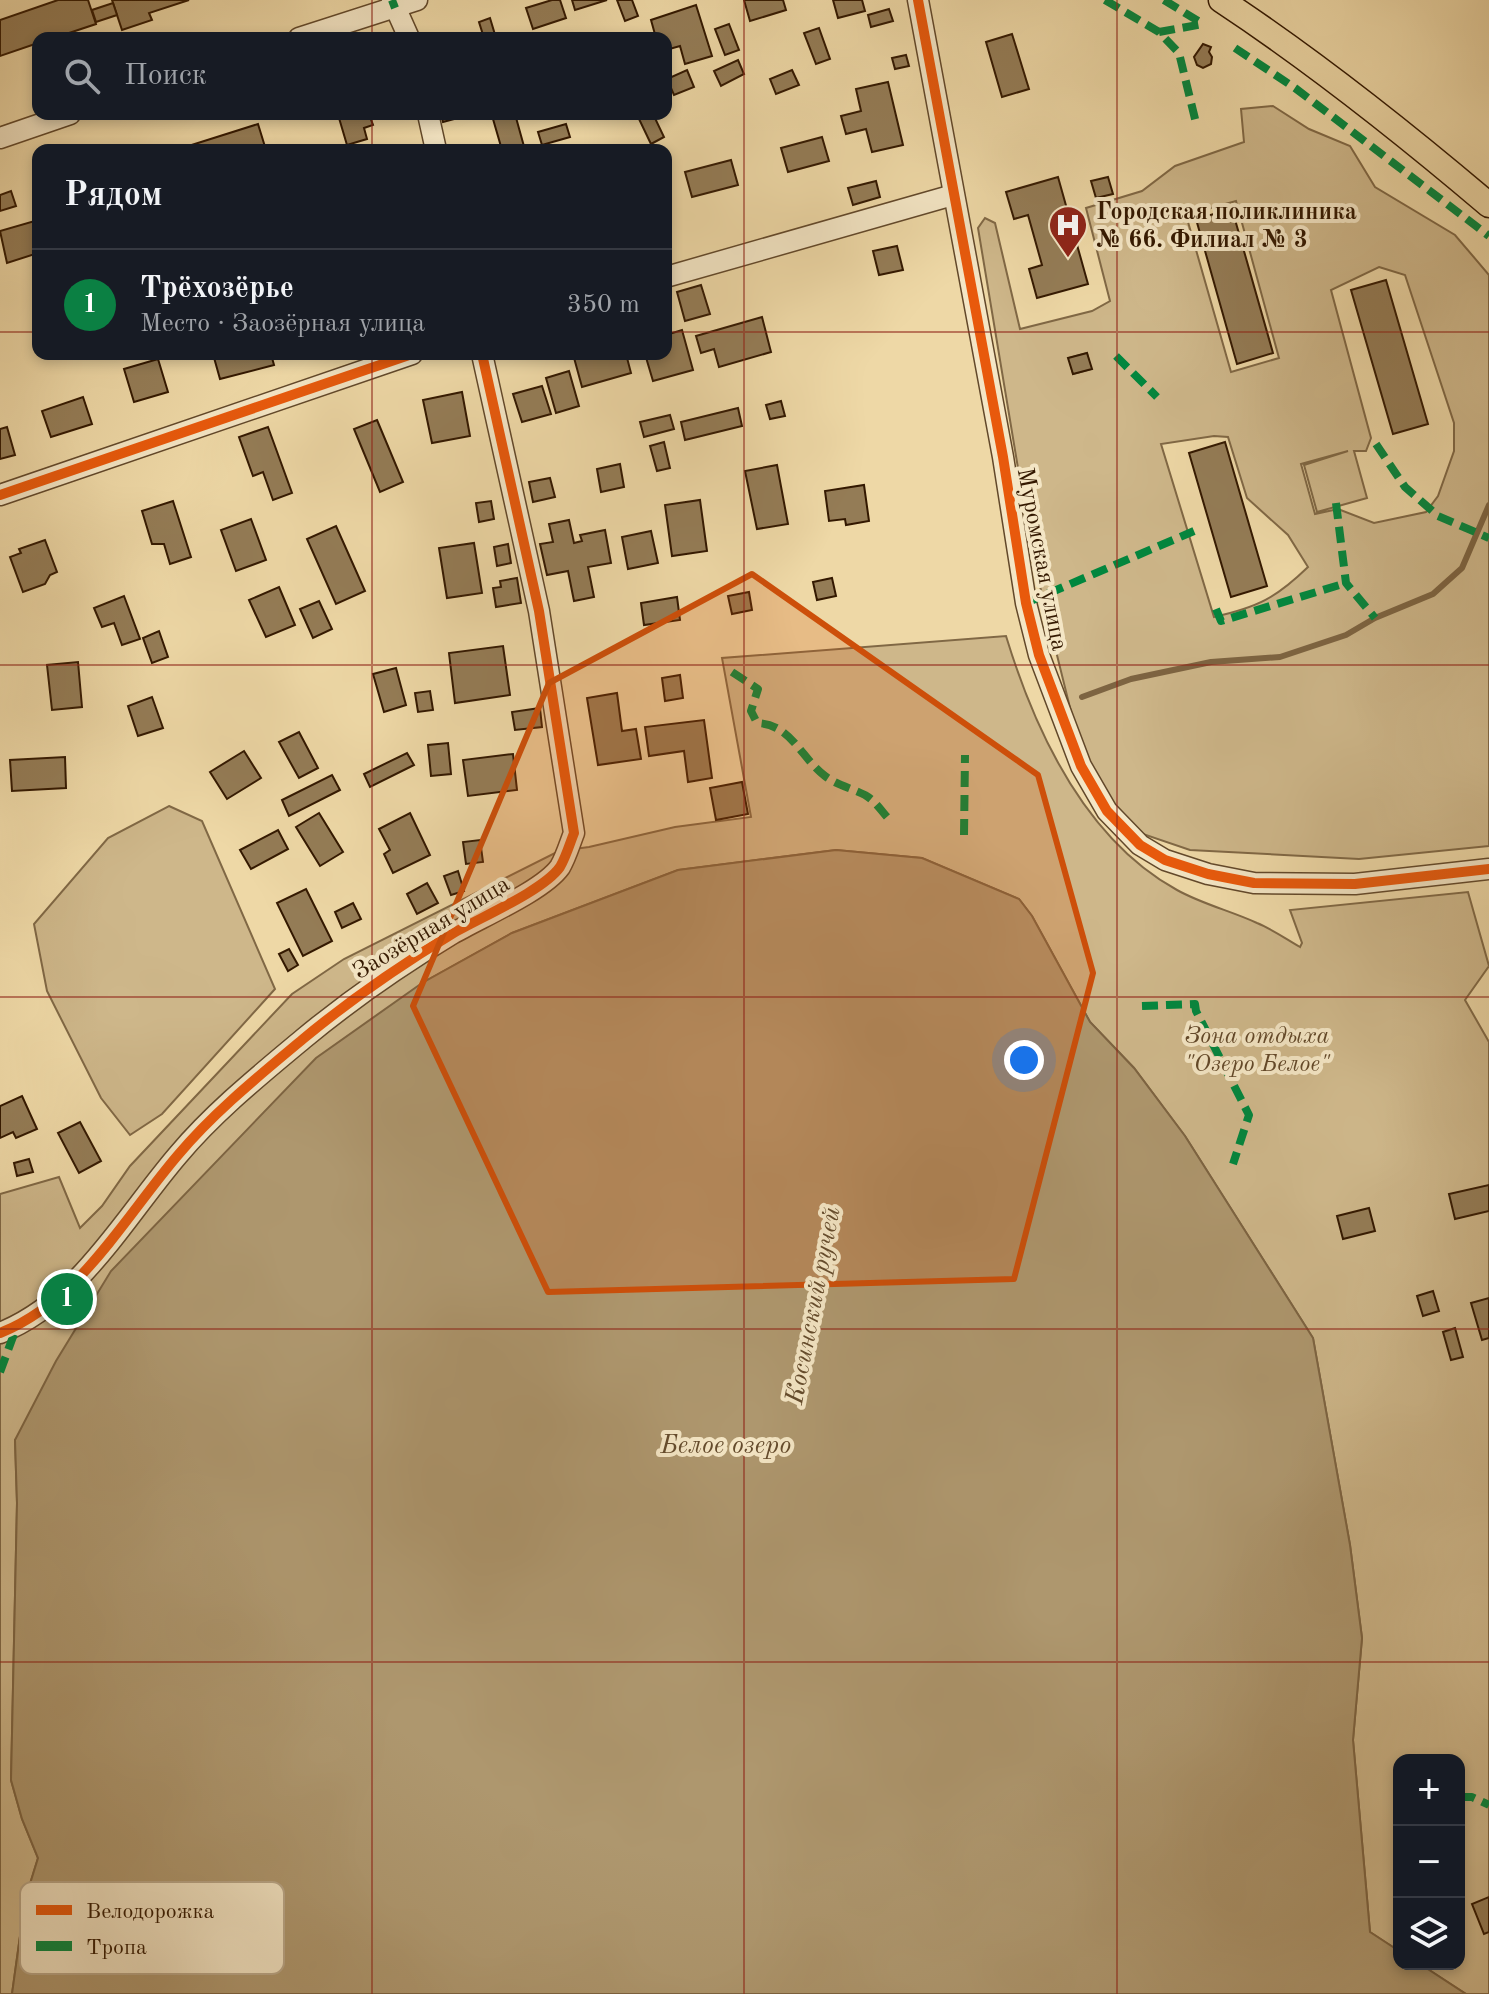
<!DOCTYPE html>
<html lang="ru">
<head>
<meta charset="utf-8">
<style>
	:root { --surface:#171b24; --page:#20242c; --text:#f1f3f6; --muted:#9ea1a6; --line:#363941; --accent:#0b8043 }
	body { margin:0; font-family:"Old Standard TT",serif; background:var(--page); color:var(--text) }
	.controls { position:absolute; right:24px; bottom:24px; display:grid; overflow:hidden; border-radius:16px; box-shadow:0 4px 12px #0003 }
	.controls button { width:72px; height:72px; display:grid; place-items:center; padding:0; border:0; border-bottom:2px solid var(--line); background:var(--surface); color:var(--text); font:40px sans-serif }
	.you { position:absolute; left:1024px; top:1060px; width:28px; height:28px; margin:-20px; border:6px solid #fff; border-radius:50%; background:#1a73e8; box-shadow:0 0 0 12px #1a73e833 }
	.badge { display:grid; place-items:center; width:52px; height:52px; border-radius:50%; background:var(--accent); color:#fff; font-size:26px; font-weight:700 }
	.pin { position:absolute; translate:-50% -50%; border:4px solid #fff; box-shadow:0 2px 8px #0006 }
	.list { margin:0; padding:0; list-style:none }
	h2 { display:flex; justify-content:space-between; align-items:center; height:104px; margin:0; padding:0 32px; font-size:34px }
	h2 small { font-size:26px; font-weight:400; color:var(--muted) }
	.list li { display:grid; grid-template-columns:52px 1fr auto; gap:24px; align-items:center; box-sizing:border-box; height:112px; padding:0 32px; border-top:2px solid var(--line) }
	.list b { display:block; font-size:30px; white-space:nowrap }
	.list p { margin:0; font-size:26px; white-space:nowrap; color:var(--muted) }
	.list em { font-size:26px; font-style:normal; color:var(--muted) }
	.icon { flex:none; width:44px; height:44px; fill:none; stroke:currentColor; stroke-width:2; stroke-linecap:round; stroke-linejoin:round }
	.map { position:relative; flex:none; width:1489px; height:1994px; overflow:hidden }
	.search { position:absolute; background:var(--surface); box-shadow:0 4px 12px #0003; left:32px; top:32px; width:640px; height:88px; display:flex; align-items:center; gap:20px; box-sizing:border-box; padding:0 28px; border-radius:16px; color:var(--muted); font-size:30px }
	.panel { position:absolute; background:var(--surface); box-shadow:0 4px 12px #0003; left:32px; top:144px; width:640px; height:216px; border-radius:16px }
	.map>svg:first-child { display:block }
	.green { fill:#ceb78a; stroke:#806845; stroke-width:2; fill-rule:evenodd }
	.water { fill:#ae976e; stroke:#7d6442; stroke-width:2 }
	.lines { fill:none; stroke-linecap:round; stroke-linejoin:round }
	.stream { stroke:#7d6442; stroke-width:6 }
	.building { fill:#947c56; stroke:#331800; stroke-width:2 }
	.minor-casing { stroke:#62482a; stroke-width:23 }
	.major-casing { stroke:#331800; stroke-width:27 }
	.minor { stroke:#f4e6c5; stroke-width:20 }
	.major { stroke:#eed8a6; stroke-width:24 }
	.quiet { stroke:#00873e; stroke-width:8; stroke-dasharray:16 8; stroke-linecap:butt }
	.cycleway-casing { stroke:#f4e6c5; stroke-width:15 }
	.cycleway { stroke:#e8590c; stroke-width:10 }
	.marked { fill:#cd4f0a; fill-opacity:0.2; stroke:#cd4f0a; stroke-width:6; stroke-linejoin:round }
	.grid { fill:none; stroke:#8f2418; stroke-width:2; stroke-opacity:0.55 }
	.labels { text-anchor:middle; stroke-width:8; stroke-linejoin:round; paint-order:stroke }
	.poi-label { font-size:24px; font-weight:bold; fill:#331800; stroke:#f4e6c5; text-anchor:start }
	.street-label { font-size:24px; fill:#331800; stroke:#f4e6c5 }
	.park-label { font-size:24px; font-style:italic; fill:#624829; stroke:#f4e6c5 }
	.water-label { font-size:26px; font-style:italic; fill:#644b2c; stroke:#f4e6c5 }
	.key { fill:#f4e6c5; stroke:#baa88a; stroke-width:2 }
	.key-label { font-size:22px; fill:#331800 }
</style>
</head>
<body>
<div class="map">
<svg width="1489" height="1994" viewBox="0 0 1489 1994">
	<rect width="100%" height="100%" fill="#eed8a6"/>
	<filter id="stains"><feTurbulence type="fractalNoise" baseFrequency=".0025" numOctaves="4"/><feColorMatrix values="0 0 0 0 .2 0 0 0 0 .09 0 0 0 0 .02 0 0 0 .5 -.17"/></filter>
	<radialGradient id="worn" r=".72"><stop offset=".6" stop-color="#630" stop-opacity="0"/><stop offset="1" stop-color="#630" stop-opacity=".3"/></radialGradient>
	<g class="green">
		<path d="M1273,106L1309,129L1350,146L1375,187L1455,235L1489,275V846L1359,859L1190,850L1134,831L1099,783L1075,728L1033,558L978,228L985,218L995,223L1020,329L1092,311L1110,301L1086,208L1142,191L1175,166L1244,142L1241,109ZM1236,201L1279,358L1231,372L1186,215ZM1379,267L1405,275L1454,423V451L1438,496L1426,512L1374,523L1338,509L1315,514L1301,464L1348,451L1304,465L1317,512L1367,498L1354,451H1366L1371,438L1331,290ZM1087,353L1091,369L1073,374L1069,358ZM1214,436L1228,437L1247,498L1288,535L1308,567C1276,598 1258,607 1214,617L1161,444Z"/>
		<path d="M1006,636C1035,731 1086,840 1177,890C1202,904 1231,911 1257,923C1272,929 1286,939 1300,947L1302,943L1290,910L1468,892L1489,966L1465,1000L1489,1042V1994H1466L1420,1964H1459V1760H1399V1951L1370,1932L1353,1740L1362,1638L1350,1545L1313,1338L1185,1136L1134,1068L1090,1022L1032,916L1019,899L922,858L836,850L678,870L512,933L422,983L15,1440L17,1503L11,1780L22,1819L38,1858L25,1900L12,1994H0V1194L59,1177L80,1228L102,1206L130,1166L292,994L344,959L559,851L589,847L675,827L751,817L722,658Z"/>
		<polygon points="169,806 202,821 275,989 162,1114 130,1135 101,1098 47,991 34,924 108,838"/>
	</g>
	<polygon class="water" points="836,850 922,858 1019,899 1032,916 1090,1022 1134,1068 1185,1136 1313,1338 1350,1545 1362,1638 1353,1740 1370,1932 1399,1951 1399,1964 1420,1964 1466,1994 12,1994 25,1900 38,1858 22,1819 11,1780 17,1503 15,1440 56,1361 111,1271 316,1058 422,983 512,933 678,870"/>
	<g class="lines">
		<polyline class="stream" points="1082,697 1131,679 1211,662 1280,657 1346,635 1375,618 1433,594 1462,568 1489,505"/>
	</g>
	<g class="building">
		<polygon points="58,0 88,0 96,24 54,38 38,38 38,43 0,56 0,20"/>
		<polygon points="112,0 189,0 149,13 152,20 122,30"/>
		<polygon points="552,0 560,0 566,18 533,29 526,8"/>
		<polygon points="572,0 607,0 575,10"/>
		<polygon points="617,0 632,0 638,16 625,21"/>
		<polygon points="744,0 783,0 786,10 750,21"/>
		<polygon points="833,0 862,0 865,11 838,18"/>
		<polygon points="113,3 117,15 96,22 92,10"/>
		<polygon points="696,5 712,56 685,64 680,46 666,50 666,38 656,38 651,20"/>
		<polygon points="889,9 893,21 871,27 868,15"/>
		<polygon points="490,18 496,38 484,38 479,22"/>
		<polygon points="729,24 739,50 725,55 715,29"/>
		<polygon points="819,28 830,59 816,64 804,33"/>
		<polygon points="1012,34 1029,89 1002,97 986,42"/>
		<polygon points="1203,44 1211,47 1209,52 1212,57 1211,64 1203,68 1197,65 1194,57"/>
		<polygon points="906,55 909,66 895,69 892,58"/>
		<polygon points="738,60 744,74 721,86 714,71"/>
		<polygon points="687,70 694,87 674,95 667,79"/>
		<polygon points="792,70 799,85 776,94 770,79"/>
		<polygon points="888,82 903,145 872,152 866,129 846,134 841,116 861,111 856,89"/>
		<polygon points="352,114 369,114 373,125 364,128 367,139 347,145 339,118"/>
		<polygon points="441,114 452,114 454,119 443,122"/>
		<polygon points="515,114 525,150 502,150 493,119"/>
		<polygon points="649,114 653,114 664,137 651,144 639,119"/>
		<polygon points="258,124 266,150 182,150 182,148"/>
		<polygon points="566,124 570,137 542,145 538,132"/>
		<polygon points="822,137 829,161 788,172 781,148"/>
		<polygon points="731,160 738,185 692,197 685,172"/>
		<polygon points="1058,177 1088,284 1037,298 1029,269 1042,265 1028,215 1014,219 1006,192"/>
		<polygon points="1108,177 1113,194 1096,198 1091,181"/>
		<polygon points="876,181 880,197 853,205 848,188"/>
		<polygon points="11,191 16,206 0,211 0,195"/>
		<polygon points="1232,209 1273,353 1237,364 1196,219"/>
		<polygon points="38,220 38,253 7,263 0,231"/>
		<polygon points="897,246 903,270 879,275 873,251"/>
		<polygon points="1386,280 1428,424 1393,434 1351,290"/>
		<polygon points="701,285 710,314 685,321 677,292"/>
		<polygon points="762,317 771,352 719,367 714,349 701,353 696,336"/>
		<polygon points="682,330 693,370 653,381 645,354 666,354 666,335"/>
		<polygon points="1087,353 1092,369 1073,374 1068,358"/>
		<polygon points="213,354 271,354 274,365 220,379"/>
		<polygon points="573,354 626,354 631,373 582,387"/>
		<polygon points="158,359 168,392 134,402 124,369"/>
		<polygon points="569,371 579,406 556,413 546,378"/>
		<polygon points="542,386 551,414 522,422 513,394"/>
		<polygon points="462,392 470,436 432,443 423,400"/>
		<polygon points="83,397 92,424 51,437 42,411"/>
		<polygon points="781,401 785,416 770,419 766,405"/>
		<polygon points="738,408 742,426 685,440 681,422"/>
		<polygon points="670,415 674,429 644,437 640,422"/>
		<polygon points="377,420 403,482 380,492 354,429"/>
		<polygon points="7,427 15,455 0,459 0,429"/>
		<polygon points="268,427 292,493 273,500 263,472 253,476 239,437"/>
		<polygon points="664,442 670,468 657,471 650,446"/>
		<polygon points="1225,442 1267,586 1231,597 1189,453"/>
		<polygon points="620,464 624,487 601,492 597,469"/>
		<polygon points="777,465 788,524 757,529 745,471"/>
		<polygon points="550,478 555,497 533,502 529,482"/>
		<polygon points="864,485 869,521 846,525 845,519 829,521 825,491"/>
		<polygon points="700,500 707,551 672,556 665,505"/>
		<polygon points="173,501 191,557 170,564 164,544 152,544 142,511"/>
		<polygon points="491,501 494,519 479,522 476,503"/>
		<polygon points="251,519 266,560 236,571 221,530"/>
		<polygon points="569,520 574,543 582,541 580,535 605,530 611,563 588,567 594,597 574,601 568,571 547,575 540,544 553,542 549,524"/>
		<polygon points="336,526 365,591 336,604 307,539"/>
		<polygon points="651,531 658,563 628,569 622,537"/>
		<polygon points="45,540 57,572 50,575 45,584 23,592 10,557 21,553 19,549"/>
		<polygon points="474,543 482,593 447,598 439,548"/>
		<polygon points="508,544 511,563 497,566 494,547"/>
		<polygon points="517,578 521,603 496,607 493,588 501,587 500,581"/>
		<polygon points="832,578 836,596 817,600 813,582"/>
		<polygon points="279,587 295,625 266,637 249,600"/>
		<polygon points="749,592 752,610 732,614 728,596"/>
		<polygon points="124,596 140,639 122,645 114,623 102,627 94,608"/>
		<polygon points="677,597 680,620 644,625 641,603"/>
		<polygon points="319,601 332,629 313,638 300,609"/>
		<polygon points="159,631 168,657 152,663 143,638"/>
		<polygon points="503,646 510,695 455,703 449,653"/>
		<polygon points="78,662 82,707 52,710 47,665"/>
		<polygon points="396,668 406,705 384,712 373,674"/>
		<polygon points="680,675 683,698 665,701 662,678"/>
		<polygon points="430,691 433,710 418,712 415,693"/>
		<polygon points="617,693 622,731 636,729 641,759 598,765 587,698"/>
		<polygon points="152,697 163,728 138,736 128,706"/>
		<polygon points="540,708 542,727 515,730 512,712"/>
		<polygon points="704,720 712,778 688,782 684,751 649,756 645,727"/>
		<polygon points="299,732 318,768 299,778 279,742"/>
		<polygon points="448,743 451,774 431,776 428,745"/>
		<polygon points="244,751 261,778 227,799 210,772"/>
		<polygon points="407,753 414,765 370,787 364,774"/>
		<polygon points="513,754 517,790 468,796 463,760"/>
		<polygon points="65,757 66,788 12,791 10,760"/>
		<polygon points="332,775 340,790 289,816 282,800"/>
		<polygon points="742,782 748,814 716,820 710,788"/>
		<polygon points="319,813 343,852 320,866 296,827"/>
		<polygon points="410,813 430,855 393,873 384,854 390,850 379,829"/>
		<polygon points="278,830 288,849 251,869 240,850"/>
		<polygon points="480,840 483,862 466,864 463,842"/>
		<polygon points="458,871 464,891 451,895 444,876"/>
		<polygon points="427,883 438,903 417,914 407,894"/>
		<polygon points="306,889 332,941 303,956 277,903"/>
		<polygon points="353,903 361,919 342,928 335,912"/>
		<polygon points="289,949 298,965 288,971 279,954"/>
		<polygon points="22,1096 37,1129 16,1138 13,1132 0,1138 0,1106"/>
		<polygon points="80,1122 101,1161 79,1173 58,1133"/>
		<polygon points="29,1159 33,1172 17,1176 14,1163"/>
		<polygon points="1489,1185 1489,1211 1455,1219 1449,1194"/>
		<polygon points="1369,1208 1375,1231 1343,1239 1337,1216"/>
		<polygon points="1433,1291 1439,1311 1423,1316 1417,1296"/>
		<polygon points="1489,1298 1489,1338 1482,1340 1471,1303"/>
		<polygon points="1455,1328 1463,1357 1451,1360 1443,1332"/>
		<polygon points="1489,1897 1489,1932 1484,1934 1472,1904"/>
	</g>
	<g class="lines">
		<g class="minor-casing">
			<g id="minor">
				<polyline points="392,0 409,38"/>
				<polyline points="918,0 1003,457 1026,603 1039,655 1081,766 1107,811 1140,845 1165,860 1208,874 1254,883 1355,884 1489,869"/>
				<polyline points="299,38 417,0"/>
				<polyline points="428,114 436,150"/>
				<polyline points="0,138 70,114"/>
				<polyline points="666,277 953,195"/>
				<polyline points="0,495 412,354"/>
				<path d="M0,1333C80,1301 124,1218 178,1155C214,1112 260,1075 303,1039C350,1000 399,966 452,934C479,918 543,891 560,867C566,857 570,843 574,833L539,611L482,354"/>
			</g>
		</g>
		<g class="major-casing">
			<path id="major" d="M1221,0C1315,62 1403,132 1489,205"/>
		</g>
		<use href="#minor" class="minor"/>
		<use href="#major" class="major"/>
		<g class="quiet">
			<polyline points="392,0 395,8"/>
			<polyline points="1105,0 1159,32 1179,53 1196,123"/>
			<polyline points="1164,0 1203,24"/>
			<polyline points="1159,32 1203,24"/>
			<polyline points="1235,48 1295,88 1489,236"/>
			<polyline points="1116,356 1157,397"/>
			<polyline points="1376,444 1405,487 1438,516 1489,538"/>
			<polyline points="1336,503 1346,583 1375,618"/>
			<polyline points="1026,603 1194,531"/>
			<polyline points="1216,609 1221,621 1346,583"/>
			<path d="M732,672L758,689L751,711L757,723C791,724 801,758 825,776C837,785 851,788 865,795C874,800 881,810 887,817"/>
			<polyline points="964,835 965,755"/>
			<polyline points="1142,1006 1195,1004 1196,1011 1249,1115 1233,1164"/>
			<polyline points="0,1372 17,1326"/>
			<polyline points="1459,1797 1472,1797 1489,1805"/>
		</g>
		<g class="cycleway-casing">
			<g id="cycleway">
				<polyline points="918,0 1003,457 1026,603 1039,655 1081,766 1107,811 1140,845 1165,860 1208,874 1254,883 1355,884 1489,869"/>
				<polyline points="0,495 412,354"/>
				<path d="M0,1333C80,1301 124,1218 178,1155C214,1112 260,1075 303,1039C350,1000 399,966 452,934C479,918 543,891 560,867C566,857 570,843 574,833L539,611L482,354"/>
			</g>
		</g>
		<use href="#cycleway" class="cycleway"/>
	</g>
	<path class="marked" d="M752,574L1038,775L1093,973L1014,1279L548,1292L413,1006L549,683Z"/>
	<path class="grid" d="M372,0V38M744,0V1994M1117,0V1994M372,114V150M0,332H38M666,332H1489M372,354V1994M0,665H1489M0,997H1489M0,1329H1489M0,1662H1489"/>
	<defs>
		<g id="hospital-pin" transform="scale(2)"><path d="M0 17L-7.5 6A9.5 9.5 0 1 1 7.5 6Z" fill="#8f2418" stroke="#f4e6c5"/><path d="M-5-5h3v3.5h4V-5h3V5h-3V1.5h-4V5h-3Z" fill="#fff"/></g>
	</defs>
	<g fill-rule="evenodd">
		<use href="#hospital-pin" x="1068" y="225"/>
	</g>
	<g class="labels">
		<g class="poi-label">
			<text x="1096" y="219">Городская поликлиника<tspan x="1096" dy="28">№ 66. Филиал № 3</tspan></text>
		</g>
		<g class="street-label">
			<text transform="translate(1043 559) rotate(79)" y="8">Муромская улица</text>
			<text transform="translate(431 927) rotate(-31)" y="8">Заозёрная улица</text>
		</g>
		<g class="park-label">
			<text x="1257" y="1043">Зона отдыха<tspan x="1257" dy="28">"Озеро Белое"</tspan></text>
		</g>
		<g class="water-label">
			<text transform="translate(812 1305) rotate(-79)" y="9">Косинский ручей</text>
			<text x="726" y="1453">Белое озеро</text>
		</g>
	</g>
	<rect x="20" y="1882" width="264" height="92" rx="12" class="key"/>
	<rect x="36" y="1905" width="36" height="10" fill="#e8590c"/>
	<rect x="36" y="1941" width="36" height="10" fill="#00873e"/>
	<g class="key-label">
		<text x="86" y="1918">Велодорожка</text>
		<text x="86" y="1954">Тропа</text>
	</g>
	<rect width="100%" height="100%" filter="url(#stains)"/>
	<rect width="100%" height="100%" fill="url(#worn)"/>
</svg>
<div class="controls">
<button>+</button>
<button>−</button>
<button><svg class="icon" aria-label="layers" viewBox="0 0 24 24"><path d="M12 4l9 5-9 5-9-5zM3 14l9 5 9-5"/></svg></button>
</div>
<div class="you"></div>
<div class="pin badge" style="left:67px;top:1299px">1</div>
<div class="search"><svg class="icon" aria-label="search" viewBox="0 0 24 24"><circle cx="10" cy="10" r="6"/><path d="M15 15l6 6"/></svg>Поиск</div>
<section class="panel">
<h2>Рядом<small></small></h2>
<ul class="list">
<li><span class="badge">1</span><div><b>Трёхозёрье</b><p>Место · Заозёрная улица</p></div><em>350 m</em></li>
</ul>
</section>
</div>
</body>
</html>
